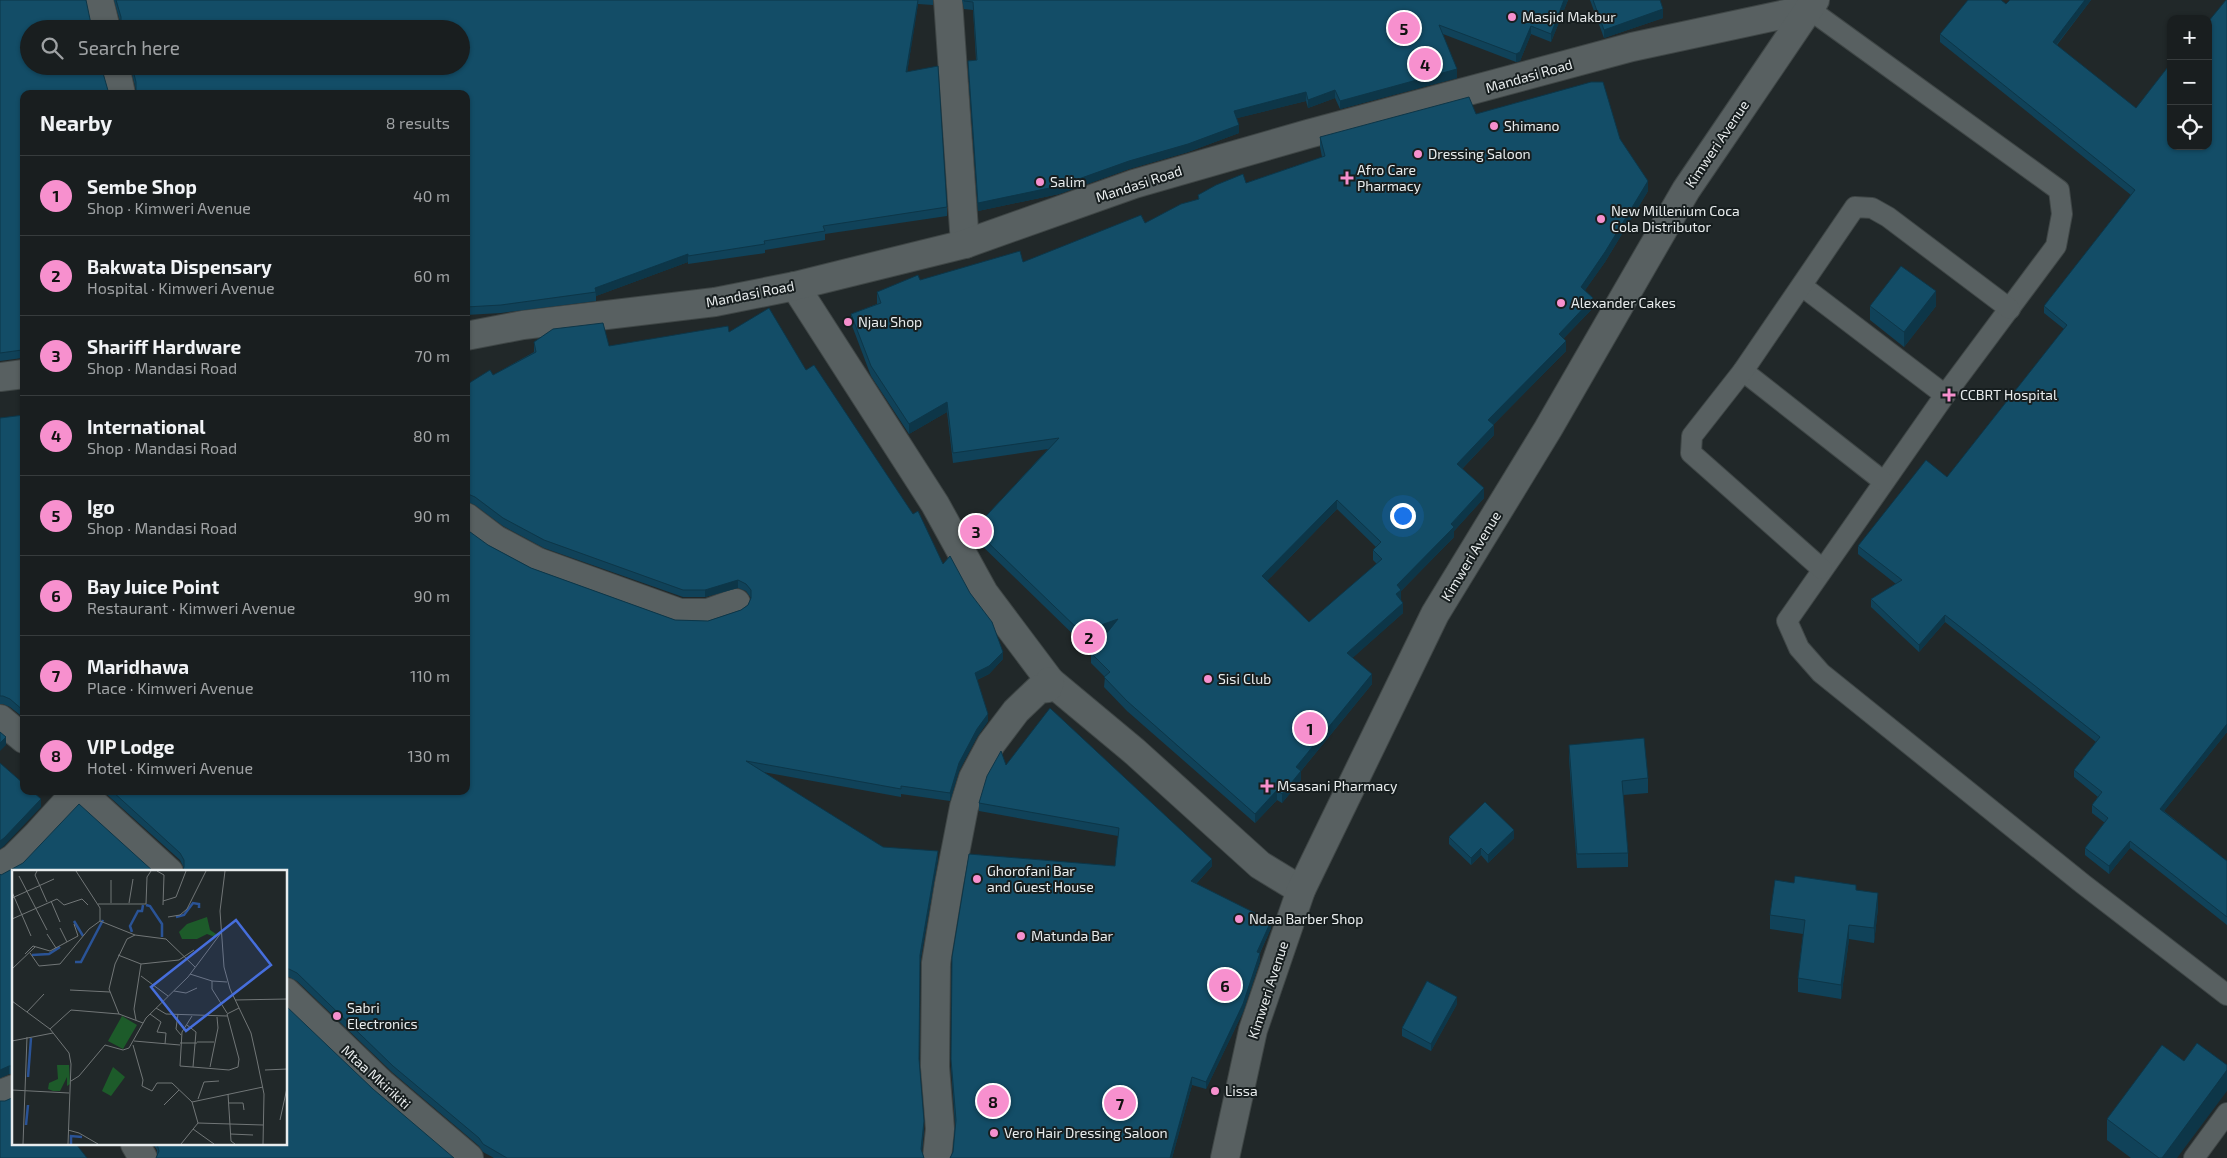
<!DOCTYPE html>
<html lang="en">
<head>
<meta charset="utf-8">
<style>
	:root { --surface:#191e1f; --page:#262b2c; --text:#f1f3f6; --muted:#9fa2a4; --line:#373c3d; --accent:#f790ce }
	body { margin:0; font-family:"Exo 2",sans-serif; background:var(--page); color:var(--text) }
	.controls { position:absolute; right:15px; top:15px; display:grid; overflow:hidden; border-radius:10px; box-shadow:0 1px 4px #0004 }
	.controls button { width:45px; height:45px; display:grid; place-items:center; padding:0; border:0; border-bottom:1px solid var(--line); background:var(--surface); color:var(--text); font:25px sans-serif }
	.you { position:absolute; left:1402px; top:515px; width:18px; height:18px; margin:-12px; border:4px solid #fff; border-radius:50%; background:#1a73e8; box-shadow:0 0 0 8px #1a73e833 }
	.badge { display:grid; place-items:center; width:32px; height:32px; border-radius:50%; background:var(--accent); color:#111; font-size:16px; font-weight:700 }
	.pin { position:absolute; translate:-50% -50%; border:2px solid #fff; box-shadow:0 1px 5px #0006 }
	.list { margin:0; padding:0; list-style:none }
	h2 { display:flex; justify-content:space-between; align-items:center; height:65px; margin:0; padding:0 20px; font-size:21px }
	h2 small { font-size:16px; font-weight:400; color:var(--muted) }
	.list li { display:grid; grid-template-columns:32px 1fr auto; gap:15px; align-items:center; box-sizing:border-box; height:80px; padding:0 20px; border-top:1px solid var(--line) }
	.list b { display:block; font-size:19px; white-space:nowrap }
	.list p { margin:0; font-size:16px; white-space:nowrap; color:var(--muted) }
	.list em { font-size:16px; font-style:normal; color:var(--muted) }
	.icon { flex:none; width:28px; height:28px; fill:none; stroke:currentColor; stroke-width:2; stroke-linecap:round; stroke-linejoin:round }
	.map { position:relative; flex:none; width:2227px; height:1158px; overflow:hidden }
	.search { position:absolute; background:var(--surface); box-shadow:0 1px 4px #0004; left:20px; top:20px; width:450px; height:55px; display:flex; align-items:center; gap:12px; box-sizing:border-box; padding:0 18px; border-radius:28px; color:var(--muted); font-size:19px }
	.panel { position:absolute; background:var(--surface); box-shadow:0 1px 4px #0004; left:20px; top:90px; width:450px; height:705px; border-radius:10px }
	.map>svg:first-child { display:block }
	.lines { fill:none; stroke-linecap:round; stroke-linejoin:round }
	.service-casing { stroke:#3f4646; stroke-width:22 }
	.minor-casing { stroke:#3f4646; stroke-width:30 }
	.tertiary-casing { stroke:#3f4646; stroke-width:30 }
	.service { stroke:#586061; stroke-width:20 }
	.minor { stroke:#586061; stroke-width:28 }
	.tertiary { stroke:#586061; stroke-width:28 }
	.wall { fill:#104259; fill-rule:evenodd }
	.shaded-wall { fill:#0d3648 }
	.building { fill:#134d67; stroke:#0d3648; fill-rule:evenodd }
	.poi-dot { fill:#f790ce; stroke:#171e1f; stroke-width:2 }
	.labels { text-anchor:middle; stroke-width:4; stroke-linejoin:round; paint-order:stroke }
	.poi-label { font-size:14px; fill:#e8eced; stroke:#171e1f; text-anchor:start }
	.street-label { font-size:14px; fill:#e8eced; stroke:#171e1f }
	.inset-river { fill:none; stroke:#2a5396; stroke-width:2.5 }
	.inset-road { fill:none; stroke:#717677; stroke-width:1 }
	.view { fill:#466edc; fill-opacity:0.15; stroke:#466edc; stroke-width:2.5 }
	.inset-edge { fill:none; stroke:#e8eced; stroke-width:2.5 }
</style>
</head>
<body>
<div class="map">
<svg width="2227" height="1158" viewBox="0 0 2227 1158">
	<rect width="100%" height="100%" fill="#212829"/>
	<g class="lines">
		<g class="service-casing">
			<g id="service">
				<polyline points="1809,9 2059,190 2062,214 2056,246 1945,395 1787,621 1799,648 1821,673 2083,884 2227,995"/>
				<polyline points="1802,286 1945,395"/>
				<polyline points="1743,371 1883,481"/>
				<polyline points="1822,569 1691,453 1692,436 1743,371 1855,207 1872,208 1888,217 2010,309"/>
				<polyline points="2194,1158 2227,1113"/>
			</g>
		</g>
		<g class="minor-casing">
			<g id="minor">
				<polyline points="99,0 106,29"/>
				<polyline points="948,0 965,244"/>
				<polyline points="115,66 121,94"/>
				<polyline points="795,286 935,504 984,593 1050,681 1134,751 1260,865 1301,890"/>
				<polyline points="466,336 523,325 715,302 795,286 965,244 1134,184 1308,134 1632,47 1809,9"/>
				<polyline points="0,377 24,374"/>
				<polyline points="466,517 495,539 538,562 680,613 708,613 736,603"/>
				<polyline points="0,719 24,739"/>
				<polyline points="80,791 169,872"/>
				<polyline points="0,867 14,858 37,835 77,791"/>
				<polyline points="286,992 383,1085 469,1158"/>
				<polyline points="0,1094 14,1089"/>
				<polyline points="135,1144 143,1158"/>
				<polyline points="937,1158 940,1129 935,1067 936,963 949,884 964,807 973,778 991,744 1016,711 1039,689 1048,688 1050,681"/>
			</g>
		</g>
		<g class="tertiary-casing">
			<polyline id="tertiary" points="1225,1158 1253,1030 1301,890 1435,614 1548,429 1686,190 1815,0"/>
		</g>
		<use href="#service" class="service"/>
		<use href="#minor" class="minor"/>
		<use href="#tertiary" class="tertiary"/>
	</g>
	<g class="wall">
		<polygon points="0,0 24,94 24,359 22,358 0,361"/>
		<polygon points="114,0 933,0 933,5 918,4 907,72 947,207 947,216 825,234 825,240 765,250 765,253 688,264 688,262 596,296 596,301 501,313 466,315 466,94 136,90 130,66 461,66 121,25"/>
		<polygon points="962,0 1568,0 1551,42 1531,34 1520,61 1516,62 1443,34 1457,78 1340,109 1335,98 1308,108 1306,101 1237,118 1239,133 1188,152 1129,169 1059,194 978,211 968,69 968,61 976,60 973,10 964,9"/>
		<polygon points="1590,0 1660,0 1663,18 1604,38"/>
		<polygon points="2010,0 2091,0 2057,45 2171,146 2227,0 2227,732 2164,811 2227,861 2227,925 2130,848 2109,874 2085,855 2085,848 2105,823 2092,813 2092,805 2098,797 2074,777 2074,770 2096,742 1945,622 1919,652 1871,607 1871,599 1896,584 1858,554 1858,546 1947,477 2064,329 2044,313 2044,306 2131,195 1940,42 1940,34 2006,4"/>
		<path d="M1476,114L1620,139L1648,191L1605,262L1585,290L1593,308L1564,338L1566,351L1493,425L1494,435L1462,469L1484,498L1454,531V537L1401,591V600L1403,613L1352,658L1372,684L1301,771V780L1282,803L1277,800L1255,823L1127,711L1104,687L1105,677L1091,663V653L1107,633L1081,642L974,538V529L1048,449L953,463L947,412L909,434L871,376L851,323V314L877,304V292L920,280L1023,262L1145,223L1198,199V195L1246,183L1322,157L1320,147V137ZM1337,509L1376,547L1373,550V560L1377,564L1309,622L1267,581Z"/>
		<polygon points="1870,306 1936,306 1904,347 1870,320"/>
		<polygon points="729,332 806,370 943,564 1003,659 989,674 977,680 988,721 977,737 959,771 950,801 901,794 901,797 763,772 883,847 938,859 920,963 919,1060 924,1129 922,1152 924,1158 494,1158 483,1152 479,1146 393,1073 297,981 289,977 286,977 286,872 184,868 180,860 103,791 466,791 488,545 531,568 675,620 708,621 741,610 748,605 751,598 746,591 738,588 705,597 683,597 544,548 503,526 475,505 468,502 466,502 466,385 493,375 534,352 534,342 609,346"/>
		<polygon points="24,415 24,718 10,707 3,704 0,704 0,418"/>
		<polygon points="1569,745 1648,778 1648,793 1623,795 1628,853 1628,867 1577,868 1569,759"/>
		<polygon points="1006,765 1212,866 1196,884 1271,928 1260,953 1260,961 1243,1012 1206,1089 1192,1085 1172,1158 950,1158 953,1152 955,1124 951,1066 952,957 1115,866 1118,836 979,811 979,803"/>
		<polygon points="1449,837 1514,838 1488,863 1481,855 1471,865 1449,844"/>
		<polygon points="14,872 14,1074 9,1074 0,1078"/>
		<polygon points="1856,890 1878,908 1874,943 1849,939 1841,999 1798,992 1798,978 1803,934 1770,929 1770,915"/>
		<polygon points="1457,1004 1431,1051 1402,1036 1402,1028"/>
		<polygon points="2184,1061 2177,1158 2131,1158 2107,1140 2107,1119"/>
		<polygon points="153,1144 286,1144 157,1154 157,1150"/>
	</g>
	<g class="shaded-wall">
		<polygon points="918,0 918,4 906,80 906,72"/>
		<polygon points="1564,0 1568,0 1551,42 1551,34"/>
		<polygon points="2085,0 2091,0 2053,49 2053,42"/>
		<polygon points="1663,9 1663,18 1604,38 1604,30"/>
		<polygon points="1531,26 1531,34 1520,61 1516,62 1516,54"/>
		<polygon points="1457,69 1457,78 1340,109 1340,101"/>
		<polygon points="1335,90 1335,98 1308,108 1308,100"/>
		<polygon points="1306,92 1306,101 1234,119 1234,111"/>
		<polygon points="1239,125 1239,133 1188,152 1129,169 1059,194 978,211 978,203 1129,161"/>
		<polygon points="1648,181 1648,191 1605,262 1581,296 1581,287"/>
		<polygon points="688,254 688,262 596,296 595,288"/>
		<polygon points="1936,291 1936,306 1904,347 1904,332"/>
		<polygon points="1593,298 1593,308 1559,343 1559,334"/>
		<polygon points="1566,341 1566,351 1488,430 1488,420"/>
		<polygon points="947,402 947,412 909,434 909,424"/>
		<polygon points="1494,425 1494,435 1457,474 1457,464"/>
		<polygon points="1484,488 1484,498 1454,531 1454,537 1401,591 1401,600 1396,604 1397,585"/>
		<polygon points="1337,500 1337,509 1262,586 1262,576"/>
		<polygon points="738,580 738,588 705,597 705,590"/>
		<polygon points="1403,603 1403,613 1347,663 1347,653"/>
		<polygon points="1945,615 1945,622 1919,652 1919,645"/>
		<polygon points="1118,619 1118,629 1081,642 1081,632"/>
		<polygon points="1003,652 1003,659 989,674 975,681 975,673"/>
		<polygon points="1372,674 1372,684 1296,777 1296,767"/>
		<polygon points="988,714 988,721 977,737 959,771 950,801 950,793 959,763 977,729"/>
		<polygon points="2227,724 2227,732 2160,816 2160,809"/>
		<polygon points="6,737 6,745 0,751 0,743"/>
		<polygon points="1301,771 1301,780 1282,803 1282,794"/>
		<polygon points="1277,790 1277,800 1255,823 1255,814"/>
		<polygon points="41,799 41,807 4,846 0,849 0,841"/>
		<polygon points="1514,830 1514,838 1488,863 1488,855"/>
		<polygon points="2130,841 2130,848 2109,874 2109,866"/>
		<polygon points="1481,848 1481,855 1471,865 1471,858"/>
		<polygon points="938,851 938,859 920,963 920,955"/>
		<polygon points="1212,859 1212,866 1191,889 1191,881"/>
		<polygon points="1878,893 1878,908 1874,943 1874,928"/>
		<polygon points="1271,921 1271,928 1257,959 1257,952"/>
		<polygon points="1849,925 1849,939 1841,999 1841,985"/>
		<polygon points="1260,953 1260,961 1243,1012 1206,1089 1206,1082"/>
		<polygon points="1457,997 1457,1004 1431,1051 1431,1044"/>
		<polygon points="9,1066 9,1074 0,1078 0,1070"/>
		<polygon points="2227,1070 2227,1091 2177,1158 2162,1158"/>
		<polygon points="1192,1077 1192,1085 1172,1158 1170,1158"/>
		<polygon points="924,1121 924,1129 921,1157 921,1149"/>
	</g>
	<g class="building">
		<polygon points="0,0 86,0 91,24 93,29 29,29 29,66 101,66 109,94 24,94 24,351 22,350 0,353"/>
		<polygon points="116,0 918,0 906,72 938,66 947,207 823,226 825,231 764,241 765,244 688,256 688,254 595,288 596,292 501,305 466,307 466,94 134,94 136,90 136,82 132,66 461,66 461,29 119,29 121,25 121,17"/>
		<polygon points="964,0 1564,0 1551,34 1531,26 1520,52 1516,54 1439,25 1457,69 1340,101 1335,90 1308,100 1306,92 1234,111 1239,125 1188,144 1129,161 1059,186 978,203 968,61 977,60 973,2 964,1"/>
		<polygon points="1593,0 1660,0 1663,9 1604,30"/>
		<polygon points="1968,0 2001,0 2006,4 2010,0 2085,0 2053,42 2136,108 2171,63 2171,146 2208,146 2208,22 2226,0 2227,0 2227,724 2160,809 2227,861 2227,917 2130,841 2109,866 2085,848 2108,818 2092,805 2102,792 2074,770 2100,737 1945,615 1919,645 1871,599 1902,580 1858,546 1926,460 1947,477 2067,325 2044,306 2135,190 1940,34"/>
		<path d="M1591,82H1603L1620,139L1648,181L1605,252L1581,287L1593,298L1559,334L1566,341L1488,420L1494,425L1457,464L1484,488L1451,524L1454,527L1397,585L1401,590L1396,594L1403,603L1347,653L1372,674L1296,767L1301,771L1282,794L1277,790L1255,814L1127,701L1104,677L1110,672L1091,653L1118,619L1081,632L974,529L1059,438L953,453L947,402L909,424L871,366L851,314L881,303L877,292L918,275L920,280L1020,251L1023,262L1141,215L1145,223L1181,204L1199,199L1198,195L1216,185L1243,174L1246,183L1325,156L1320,137L1469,97L1476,114ZM1337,500L1381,542L1373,550L1382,559L1309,622L1262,576Z"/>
		<polygon points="1901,266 1936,291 1904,332 1870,306"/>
		<polygon points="769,308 806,370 814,365 913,514 918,511 943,564 950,556 970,593 992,622 1003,652 989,666 975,673 988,714 977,729 959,763 950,793 901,786 901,789 746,761 883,847 938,851 920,955 919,1059 924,1121 921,1149 924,1158 507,1158 483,1144 479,1138 393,1066 297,973 289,969 286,969 286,872 182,872 184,867 184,860 180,853 112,791 466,791 466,529 488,545 531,568 675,620 708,621 741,610 748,605 751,598 751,590 746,584 738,580 705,590 683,590 544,540 503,518 475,497 468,494 466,494 466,385 490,370 493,375 536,352 534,342 553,329 603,323 609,346 728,326 729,332"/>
		<polygon points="24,415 24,711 10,699 3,696 0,696 0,418"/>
		<polygon points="1050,708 1212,859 1191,881 1271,921 1257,952 1260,953 1243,1004 1206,1082 1192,1077 1170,1158 950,1158 953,1152 956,1120 951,1059 952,957 969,854 1115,866 1119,828 979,803 987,776 1001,751 1006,765"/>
		<polygon points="0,732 6,737 0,743"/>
		<polygon points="1644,738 1648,778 1622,781 1628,853 1577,854 1569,745"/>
		<polygon points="0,763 24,784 24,791 32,791 41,799 4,838 0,841"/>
		<polygon points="1485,802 1514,830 1488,855 1481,848 1471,858 1449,837"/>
		<polygon points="79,804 154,872 14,872 14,1066 9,1066 0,1070 0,874 1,875 23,863"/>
		<polygon points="1795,876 1856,885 1856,890 1878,893 1874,928 1849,925 1841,985 1798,978 1805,920 1770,915 1775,880 1794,883"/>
		<polygon points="1427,981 1457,997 1431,1044 1402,1028"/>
		<polygon points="286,1006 373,1089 454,1158 156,1158 159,1151 157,1144 286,1144"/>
		<polygon points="2197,1043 2227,1065 2227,1070 2162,1158 2159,1158 2107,1119 2162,1045 2184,1061"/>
		<polygon points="14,1097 14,1144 76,1144 87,1158 0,1158 0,1101 5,1101"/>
	</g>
	<g class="poi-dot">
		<circle cx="1512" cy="17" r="5"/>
		<circle cx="1494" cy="126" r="5"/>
		<circle cx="1418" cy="154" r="5"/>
		<path d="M1344.5 170.5h5v5h5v5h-5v5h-5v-5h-5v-5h5z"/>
		<circle cx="1040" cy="182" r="5"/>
		<circle cx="1601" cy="219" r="5"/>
		<circle cx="1561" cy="303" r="5"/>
		<circle cx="848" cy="322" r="5"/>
		<path d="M1946.5 387.5h5v5h5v5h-5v5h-5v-5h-5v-5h5z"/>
		<circle cx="1208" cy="679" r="5"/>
		<path d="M1264.5 778.5h5v5h5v5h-5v5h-5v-5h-5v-5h5z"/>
		<circle cx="977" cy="879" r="5"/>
		<circle cx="1239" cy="919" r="5"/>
		<circle cx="1021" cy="936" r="5"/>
		<circle cx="337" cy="1016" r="5"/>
		<circle cx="1215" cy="1091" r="5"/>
		<circle cx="994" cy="1133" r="5"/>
	</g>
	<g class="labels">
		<g class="poi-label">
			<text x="1522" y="22">Masjid Makbur</text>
			<text x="1504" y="131">Shimano</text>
			<text x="1428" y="159">Dressing Saloon</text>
			<text x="1357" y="175">Afro Care<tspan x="1357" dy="16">Pharmacy</tspan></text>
			<text x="1050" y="187">Salim</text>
			<text x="1611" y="216">New Millenium Coca<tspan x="1611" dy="16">Cola Distributor</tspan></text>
			<text x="1571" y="308">Alexander Cakes</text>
			<text x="858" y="327">Njau Shop</text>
			<text x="1960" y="400">CCBRT Hospital</text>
			<text x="1218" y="684">Sisi Club</text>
			<text x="1277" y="791">Msasani Pharmacy</text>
			<text x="987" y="876">Ghorofani Bar<tspan x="987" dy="16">and Guest House</tspan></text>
			<text x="1249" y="924">Ndaa Barber Shop</text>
			<text x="1031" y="941">Matunda Bar</text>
			<text x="347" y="1013">Sabri<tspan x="347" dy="16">Electronics</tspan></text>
			<text x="1225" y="1096">Lissa</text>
			<text x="1004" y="1138">Vero Hair Dressing Saloon</text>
		</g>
		<g class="street-label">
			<text transform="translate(1529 76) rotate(-16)" y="5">Mandasi Road</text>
			<text transform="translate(1717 144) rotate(-56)" y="5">Kimweri Avenue</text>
			<text transform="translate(1139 184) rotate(-18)" y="5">Mandasi Road</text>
			<text transform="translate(750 294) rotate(-11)" y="5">Mandasi Road</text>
			<text transform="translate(1471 556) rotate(-59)" y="5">Kimweri Avenue</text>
			<text transform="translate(1268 990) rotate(-72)" y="5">Kimweri Avenue</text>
			<text transform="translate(376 1077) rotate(42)" y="5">Mtaa Mkirikiti</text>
		</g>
	</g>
	<g transform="translate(12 870)">
		<rect width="275" height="275" fill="#212829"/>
		<path d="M45,195H57L58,214L55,216V207L48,221H41L36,219L37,213L46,209Z" fill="#1d5b2a"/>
		<path d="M195,47L198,60L204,64L203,67L195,64L185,69H170L167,62L175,54Z" fill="#1d5b2a"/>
		<path d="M110,146L125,155L111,179L96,171ZM101,197L113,207L99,226L90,221Z" fill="#1d5b2a"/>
		<path class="inset-river" d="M134,35L138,36L150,54V67M164,47L172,45L181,33L187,34V38M62,51L71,66M120,62L118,56L126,41H130L131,35M20,85L37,84L48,77M63,92H69L91,50M16,207L19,168M14,255L16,235M59,274V266L70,267"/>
		<path class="inset-road" d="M25,1L23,5L35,32M145,1L152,5L151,35M213,1L208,41L212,97L218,119L239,163L245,190L252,224L251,274M7,6L35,60M0,22L19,66M0,28L42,9M39,31L48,52M151,31L164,27L174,1M99,33V10M117,33L121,9M86,34H134L135,7L139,1M156,47L168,45L175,39L194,1M0,49L45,29L52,35L70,29L76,35M88,51L123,65M48,58L55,72M35,64L44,78M18,83L27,96L48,94L77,59L88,51V38L64,1M13,84L21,76L38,81L66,66L62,54M106,85L129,94L167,90L182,80M0,99L23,77M178,104L200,111L215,112M129,106L156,126M200,111V119L215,143M58,120L98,122M162,121L174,123L185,118M223,130L275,129M0,131L38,159L57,183L59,194L56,274M144,138L154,144L215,146M15,142L32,124M138,144L149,152L145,162L154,163L153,174M166,144L164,159L169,165M180,146L170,162L168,196L217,200L226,197L227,189L215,144L227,138M124,150L122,139L129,94M131,153L107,144L97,119L103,94L115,69L123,65L154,69L183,97M175,155L184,162L181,197M38,159L59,140L107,144M0,171L41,163M122,171L168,175M185,172H202M168,173H185M121,175L131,210L130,216L140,221L145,213H160L180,232L186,253M198,197L206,158L205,147M253,200L275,199M59,211L67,206L93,175L111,180L117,178L134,148L176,107L209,63M0,220L57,223M216,224L219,271L223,274M186,229L192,212L207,211M180,232L251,217M217,233H231L232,240M152,235L167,220M268,250L275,218M186,253L251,255M181,259L202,274M56,260L67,263L86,274M219,264L241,265M11,274L15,167M169,274L186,253"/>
		<path class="view" d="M224,50L259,95L174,161L139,117Z"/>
		<rect width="275" height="275" class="inset-edge"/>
	</g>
</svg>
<div class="controls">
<button>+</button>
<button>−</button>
<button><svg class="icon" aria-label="locate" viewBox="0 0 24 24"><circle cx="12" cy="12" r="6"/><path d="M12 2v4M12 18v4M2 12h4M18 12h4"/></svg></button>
</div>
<div class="you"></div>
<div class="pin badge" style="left:1310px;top:728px">1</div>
<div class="pin badge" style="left:1089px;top:637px">2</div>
<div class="pin badge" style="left:976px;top:531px">3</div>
<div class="pin badge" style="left:1425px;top:64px">4</div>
<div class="pin badge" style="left:1404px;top:28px">5</div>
<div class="pin badge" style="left:1225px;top:985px">6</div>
<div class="pin badge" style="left:1120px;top:1103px">7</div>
<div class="pin badge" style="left:993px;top:1101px">8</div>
<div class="search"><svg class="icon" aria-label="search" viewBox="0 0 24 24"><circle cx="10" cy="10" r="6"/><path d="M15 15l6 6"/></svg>Search here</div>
<section class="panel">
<h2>Nearby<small>8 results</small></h2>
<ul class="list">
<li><span class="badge">1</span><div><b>Sembe Shop</b><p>Shop · Kimweri Avenue</p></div><em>40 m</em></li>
<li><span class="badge">2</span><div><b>Bakwata Dispensary</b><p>Hospital · Kimweri Avenue</p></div><em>60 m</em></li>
<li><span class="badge">3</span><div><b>Shariff Hardware</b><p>Shop · Mandasi Road</p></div><em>70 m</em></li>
<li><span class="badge">4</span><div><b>International</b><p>Shop · Mandasi Road</p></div><em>80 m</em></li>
<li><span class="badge">5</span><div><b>Igo</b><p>Shop · Mandasi Road</p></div><em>90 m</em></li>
<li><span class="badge">6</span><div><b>Bay Juice Point</b><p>Restaurant · Kimweri Avenue</p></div><em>90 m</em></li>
<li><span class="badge">7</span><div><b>Maridhawa</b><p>Place · Kimweri Avenue</p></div><em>110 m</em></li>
<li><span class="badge">8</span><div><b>VIP Lodge</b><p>Hotel · Kimweri Avenue</p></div><em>130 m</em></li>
</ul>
</section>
</div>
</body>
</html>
